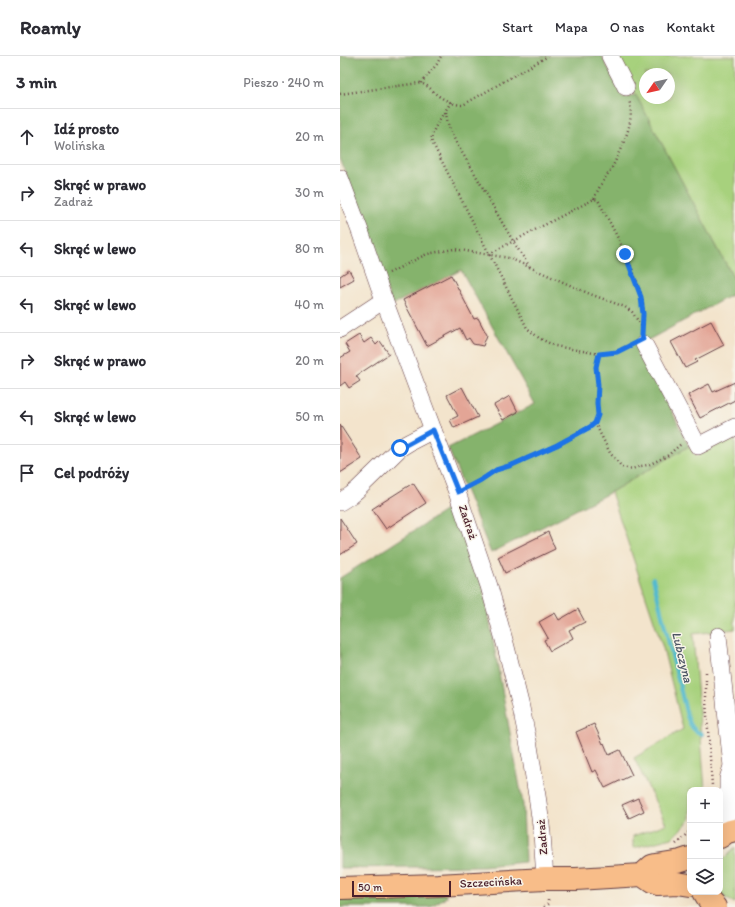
<!DOCTYPE html>
<html lang="pl">
<head>
<meta charset="utf-8">
<style>
	:root { --surface:#fff; --page:#f2f2f3; --text:#2b2b33; --muted:#7c7c81; --line:#e1e1e2 }
	body { margin:0; font-family:Itim,sans-serif; background:var(--page); color:var(--text) }
	.controls { position:absolute; right:12px; bottom:12px; display:grid; overflow:hidden; border-radius:8px; box-shadow:0 4px 16px #0002 }
	.controls button { width:36px; height:36px; display:grid; place-items:center; padding:0; border:0; border-bottom:1px solid var(--line); background:var(--surface); color:var(--text); font:20px sans-serif }
	.compass { position:absolute; left:299px; top:12px; width:36px; height:36px; border-radius:50%; background:var(--surface); box-shadow:0 4px 16px #0002; rotate:236deg }
	.scale { position:absolute; left:12px; bottom:10px; width:99px; box-sizing:border-box; padding-left:4px; border:2px solid #4a1f2b; border-top:0; font-size:11px; line-height:14px; white-space:nowrap; color:#4a1f2b; -webkit-text-stroke:3px #f7f3e8; paint-order:stroke }
	.stop { position:absolute; width:12px; height:12px; margin:-9px; border:3px solid #1a73e8; border-radius:50%; background:#fff }
	.stop.end { background:#1a73e8; border-color:#fff; box-shadow:0 1px 4px #0008 }
	.list { margin:0; padding:0; list-style:none }
	h2 { display:flex; justify-content:space-between; align-items:center; height:52px; margin:0; padding:0 16px; font-size:17px }
	h2 small { font-size:13px; font-weight:400; color:var(--muted) }
	.list li { display:grid; grid-template-columns:26px 1fr auto; gap:12px; align-items:center; box-sizing:border-box; height:56px; padding:0 16px; border-top:1px solid var(--line) }
	.list b { display:block; font-size:15px; white-space:nowrap }
	.list p { margin:0; font-size:13px; white-space:nowrap; color:var(--muted) }
	.list em { font-size:13px; font-style:normal; color:var(--muted) }
	.icon { flex:none; width:22px; height:22px; fill:none; stroke:currentColor; stroke-width:2; stroke-linecap:round; stroke-linejoin:round }
	.map { position:relative; flex:none; width:395px; height:851px; overflow:hidden }
	header { display:flex; align-items:center; gap:24px; box-sizing:border-box; height:56px; padding:0 20px; background:var(--surface); border-bottom:1px solid var(--line) }
	header strong { font-size:19px }
	nav { display:flex; gap:22px; margin-inline-start:auto; font-size:14px }
	main { display:flex }
	aside { flex:1; background:var(--surface) }
	.map>svg:first-child { display:block }
	.green { fill:#a7d17d; stroke:#787854; fill-rule:evenodd }
	.forest { fill:#85b36c; stroke:#68694c }
	.lines { fill:none; stroke-linecap:round; stroke-linejoin:round }
	.stream { stroke:#52bacf; stroke-width:4 }
	.building { fill:#e3a596 }
	.minor-casing { stroke:#633d43; stroke-width:18 }
	.major-casing { stroke:#633d43; stroke-width:24 }
	.path { stroke:#633d43; stroke-width:2.5; stroke-dasharray:1 3; stroke-linecap:butt }
	.minor { stroke:#fff; stroke-width:17 }
	.major { stroke:#f8bd89; stroke-width:22 }
	.route { stroke:#1a73e8; stroke-width:5 }
	.labels { text-anchor:middle; stroke-width:3; stroke-linejoin:round; paint-order:stroke }
	.street-label { font-size:12px; fill:#4a1f2b; stroke:#f7f3e8 }
	.water-label { font-size:13px; font-style:italic; fill:#4d5564; stroke:#f7f3e8 }
</style>
</head>
<body>
<header>
<strong>Roamly</strong>
<nav><a>Start</a><a>Mapa</a><a>O nas</a><a>Kontakt</a></nav>
</header>
<main>
<aside>
<h2>3 min<small>Pieszo · 240 m</small></h2>
<ul class="list">
<li><svg class="icon" aria-label="ahead" viewBox="0 0 24 24"><path d="M12 20V5M6 11l6-6 6 6"/></svg><div><b>Idź prosto</b><p>Wolińska</p></div><em>20 m</em></li>
<li><svg class="icon" aria-label="right" viewBox="0 0 24 24"><path d="M7 20v-9h11M14 6l5 5-5 5"/></svg><div><b>Skręć w prawo</b><p>Zadraż</p></div><em>30 m</em></li>
<li><svg class="icon" aria-label="left" viewBox="0 0 24 24"><path d="M17 20v-9H6M10 6l-5 5 5 5"/></svg><div><b>Skręć w lewo</b></div><em>80 m</em></li>
<li><svg class="icon" aria-label="left" viewBox="0 0 24 24"><path d="M17 20v-9H6M10 6l-5 5 5 5"/></svg><div><b>Skręć w lewo</b></div><em>40 m</em></li>
<li><svg class="icon" aria-label="right" viewBox="0 0 24 24"><path d="M7 20v-9h11M14 6l5 5-5 5"/></svg><div><b>Skręć w prawo</b></div><em>20 m</em></li>
<li><svg class="icon" aria-label="left" viewBox="0 0 24 24"><path d="M17 20v-9H6M10 6l-5 5 5 5"/></svg><div><b>Skręć w lewo</b></div><em>50 m</em></li>
<li><svg class="icon" aria-label="arrive" viewBox="0 0 24 24"><path d="M6 21V4h12l-3 4 3 4H6"/></svg><div><b>Cel podróży</b></div></li>
</ul>
</aside>
<div class="map">
<svg width="395" height="851" viewBox="0 0 395 851">
	<rect width="100%" height="100%" fill="#f7f3e8"/>
	<filter id="ink" filterUnits="userSpaceOnUse"><feTurbulence type="fractalNoise" baseFrequency=".025" numOctaves="2"/><feDisplacementMap in="SourceGraphic" scale="8" xChannelSelector="R" yChannelSelector="G"/><feConvolveMatrix kernelMatrix="1 2 1 2 8 2 1 2 1" color-interpolation-filters="sRGB"/></filter>
	<filter id="wash" filterUnits="userSpaceOnUse"><feTurbulence type="fractalNoise" baseFrequency=".012" numOctaves="4" result="noise"/><feDisplacementMap in="SourceGraphic" scale="16" xChannelSelector="R" yChannelSelector="G"/><feGaussianBlur stdDeviation="0.9" result="paint"/><feColorMatrix in="noise" values="0 0 0 0 0 0 0 0 0 0 0 0 0 0 0 0 0 1.4 0 .05"/><feComposite in="paint" operator="in"/></filter>
	<g filter="url(#wash)">
		<rect width="100%" height="100%" fill="#f3e4cc"/>
		<g class="green">
			<path d="M275,0H395V225ZM305,18H329V42H305Z"/>
			<polygon points="395,380 395,573 353,578 365,734 350,734 350,764 332,782 293,792 293,780 326,768 294,702 343,673 323,592 271,436 349,390 357,400"/>
			<polygon points="395,791 395,847 385,842 380,836 380,806"/>
		</g>
		<g class="forest">
			<polygon points="0,0 262,0 283,41 296,39 395,225 395,237 299,289 349,390 271,436 151,497 108,392 195,348 121,214 52,249 0,102"/>
			<polygon points="117,447 141,518 183,748 185,806 143,810 0,812 0,522"/>
			<polygon points="105,836 106,841 90,851 0,851 0,838"/>
		</g>
		<g class="lines">
			<path class="stream" d="M313,522L347,660C350,669 353,675 362,678"/>
		</g>
		<g id="blocks">
			<g class="building">
				<polygon points="9,214 14,223 0,231 0,220"/>
				<polygon points="111,219 134,263 138,262 147,279 143,290 133,288 129,282 126,284 120,272 87,290 63,244"/>
				<polygon points="371,265 384,289 355,304 357,306 345,312 331,286"/>
				<polygon points="19,279 24,287 31,282 36,289 40,285 49,298 16,320 20,325 9,332 5,326 0,330 0,302 10,296 5,288"/>
				<polygon points="395,326 395,344 360,362 348,339 369,328 373,336"/>
				<polygon points="122,331 138,361 114,372 110,364 118,360 107,339"/>
				<polygon points="170,340 178,356 163,364 154,349"/>
				<polygon points="0,369 22,403 0,417"/>
				<polygon points="73,427 86,447 46,473 32,453"/>
				<polygon points="0,462 17,488 0,499"/>
				<polygon points="208,476 215,493 165,517 158,501"/>
				<polygon points="238,553 245,566 229,574 233,582 210,595 204,584 208,582 199,566 215,557 219,564"/>
				<polygon points="254,668 263,688 264,687 269,699 280,694 292,719 265,732 256,714 252,716 236,676"/>
				<polygon points="298,742 304,755 289,762 282,749"/>
			</g>
		</g>
	</g>
	<g filter="url(#ink)">
		<use href="#blocks" fill-opacity="0" stroke="#633d43" stroke-width="1"/>
		<g class="lines">
			<g class="minor-casing">
				<g id="minor">
					<polyline points="270,0 286,31"/>
					<polyline points="0,122 20,175 44,244 93,374 117,436 149,530 166,591 180,647 189,690 198,746 202,777 205,823"/>
					<polyline points="0,273 44,244"/>
					<polyline points="304,288 358,390 395,371"/>
					<polyline points="0,446 11,439 17,434 60,392 68,387 93,374"/>
					<polyline points="378,580 392,710 388,723 388,758 384,770 380,778"/>
				</g>
			</g>
			<g class="major-casing">
				<g id="major">
					<polyline points="380,781 387,776 395,774"/>
					<polyline points="302,819 312,810 316,809 341,805 350,802"/>
					<polyline points="0,832 98,829 205,823 236,823 302,819 312,826 318,828 337,827 350,829"/>
					<polyline points="364,836 370,846 375,851"/>
				</g>
			</g>
			<g class="path">
				<polyline points="81,27 97,8 101,0"/>
				<path d="M0,38L79,27C90,29 91,35 100,41C107,45 115,49 123,49L208,0"/>
				<path d="M111,46C105,56 89,76 92,86L187,272L199,282L215,290L259,298L277,296L290,289"/>
				<path d="M106,56C108,79 123,97 134,116C152,148 169,181 190,211"/>
				<path d="M254,143C259,130 266,121 273,110C276,104 278,98 281,92C288,77 294,61 289,44"/>
				<path d="M149,198L254,143L258,144C274,175 292,206 301,240C304,250 303,261 303,271"/>
				<polyline points="49,217 87,198 114,193 169,202 250,238 285,251 292,256 303,272"/>
				<polyline points="255,367 270,397 282,411 292,413 301,410 308,409 327,400 341,388"/>
				<polyline points="130,430 141,424 156,414 172,409 217,389 250,371 255,367 258,359 257,347 258,329 256,311 259,298"/>
				<polyline points="366,616 366,645 372,729"/>
				<polyline points="336,788 350,775"/>
				<polyline points="204,851 208,848 208,839"/>
			</g>
			<use href="#minor" class="minor"/>
			<use href="#major" class="major"/>
		</g>
	</g>
	<g class="lines" filter="url(#ink)">
		<polyline class="route" points="60,392 93,374 118,436 141,424 156,414 172,409 217,389 250,371 255,367 258,359 257,347 258,329 256,311 259,298 277,296 303,283 302,279 303,258 301,241 285,198"/>
	</g>
	<g class="labels">
		<g class="street-label">
			<text transform="translate(128 466) rotate(71)" y="4">Zadraż</text>
			<text transform="translate(202 781) rotate(-95)" y="4">Zadraż</text>
			<text transform="translate(151 826) rotate(-3)" y="4">Szczecińska</text>
		</g>
		<g class="water-label">
			<text transform="translate(343 601) rotate(76)" y="5">Lubczyna</text>
		</g>
	</g>
</svg>
<div class="controls">
<button>+</button>
<button>−</button>
<button><svg class="icon" aria-label="layers" viewBox="0 0 24 24"><path d="M12 4l9 5-9 5-9-5zM3 14l9 5 9-5"/></svg></button>
</div>
<svg class="compass" viewBox="-18 -18 36 36"><path d="M0-13l5 13h-10z" fill="#e53935"/><path d="M0 13l5-13h-10z" fill="#7c7c81"/></svg>
<div class="scale">50 m</div>
<div class="stop" style="left:60px;top:392px"></div>
<div class="stop end" style="left:285px;top:198px"></div>
</div>
</main>
</body>
</html>
